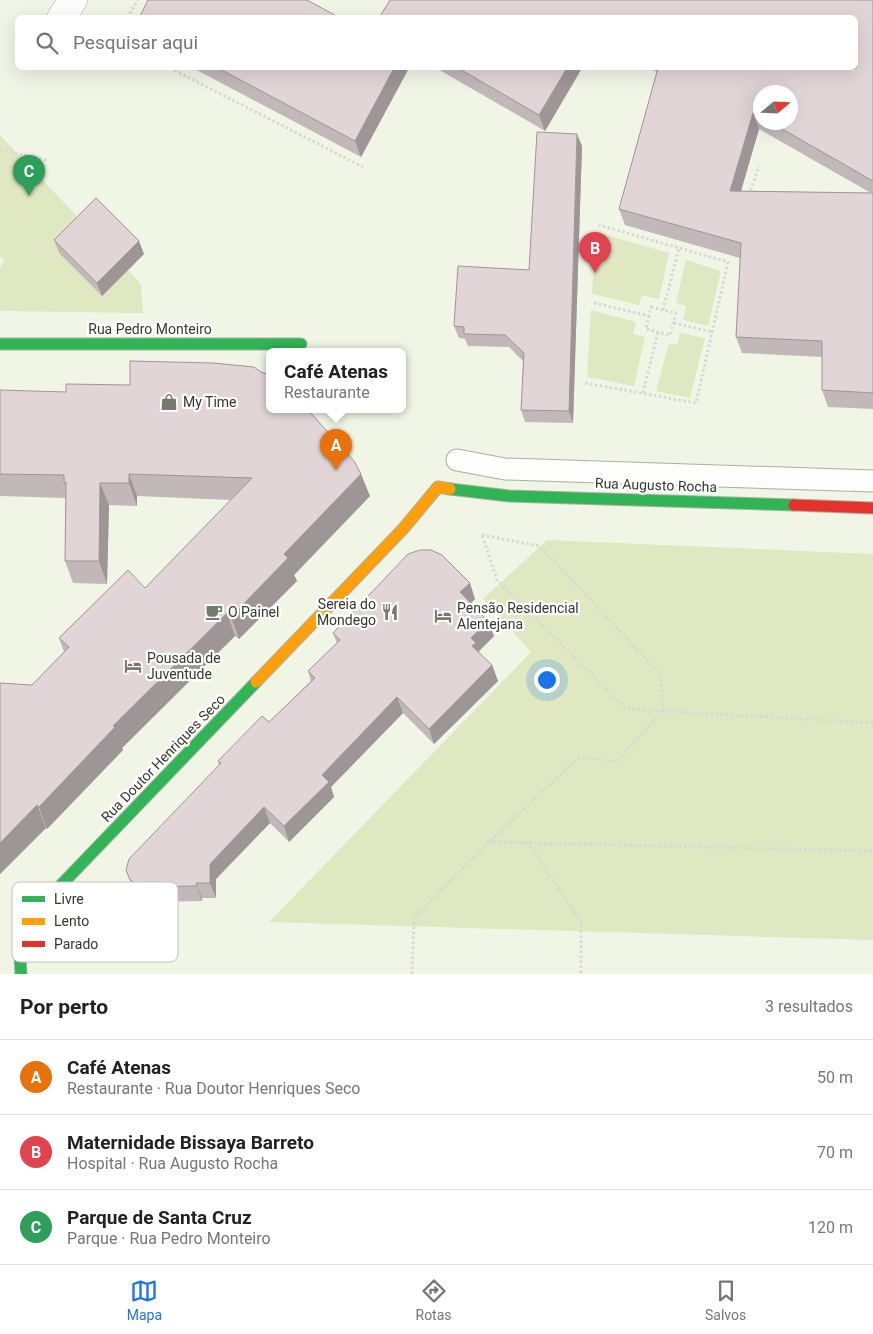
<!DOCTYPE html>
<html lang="pt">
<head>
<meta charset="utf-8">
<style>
	:root { --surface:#fff; --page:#f2f2f2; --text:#222; --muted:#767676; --line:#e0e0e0; --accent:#1a73e8 }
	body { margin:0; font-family:Roboto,sans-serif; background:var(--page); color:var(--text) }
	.compass { position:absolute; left:753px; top:85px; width:45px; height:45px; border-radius:50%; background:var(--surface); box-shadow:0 5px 20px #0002; rotate:71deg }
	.you { position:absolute; left:546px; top:679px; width:18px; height:18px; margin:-12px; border:4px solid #fff; border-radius:50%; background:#1a73e8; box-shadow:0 0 0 8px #1a73e833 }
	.badge { display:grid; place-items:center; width:32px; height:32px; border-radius:50%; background:var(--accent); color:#fff; font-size:16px; font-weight:700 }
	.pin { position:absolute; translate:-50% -41px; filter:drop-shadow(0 1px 2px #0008) }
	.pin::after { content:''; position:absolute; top:26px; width:18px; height:15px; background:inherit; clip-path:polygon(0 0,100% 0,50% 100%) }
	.popup { position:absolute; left:266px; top:348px; width:140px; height:65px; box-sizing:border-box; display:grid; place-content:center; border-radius:8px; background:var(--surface); filter:drop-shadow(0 1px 4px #0005); font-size:16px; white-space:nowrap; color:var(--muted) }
	.popup b { font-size:19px; color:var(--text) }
	.popup::after { content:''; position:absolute; left:50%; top:100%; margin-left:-10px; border:10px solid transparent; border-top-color:var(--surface) }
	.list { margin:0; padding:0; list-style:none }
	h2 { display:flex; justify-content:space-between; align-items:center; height:65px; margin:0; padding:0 20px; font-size:21px }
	h2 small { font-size:16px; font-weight:400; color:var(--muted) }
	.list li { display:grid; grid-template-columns:32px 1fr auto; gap:15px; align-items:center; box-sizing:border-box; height:75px; padding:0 20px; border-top:1px solid var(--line) }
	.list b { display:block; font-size:19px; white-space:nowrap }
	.list p { margin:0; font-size:16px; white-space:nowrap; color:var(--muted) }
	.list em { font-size:16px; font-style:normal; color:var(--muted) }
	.icon { flex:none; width:28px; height:28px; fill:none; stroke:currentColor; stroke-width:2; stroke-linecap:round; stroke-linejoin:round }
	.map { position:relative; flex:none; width:873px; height:974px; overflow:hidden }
	.search { position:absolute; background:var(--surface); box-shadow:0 5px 20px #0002; left:15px; right:15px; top:15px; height:55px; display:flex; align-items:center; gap:12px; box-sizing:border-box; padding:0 18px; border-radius:8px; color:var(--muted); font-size:19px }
	.sheet { height:290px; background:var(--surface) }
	nav { display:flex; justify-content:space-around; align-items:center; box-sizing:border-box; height:70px; border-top:1px solid var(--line); background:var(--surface); font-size:14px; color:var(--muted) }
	nav a { display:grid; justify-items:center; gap:2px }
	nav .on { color:var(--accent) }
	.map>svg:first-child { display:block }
	.green { fill:#dfe8c1 }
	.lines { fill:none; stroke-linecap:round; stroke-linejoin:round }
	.lane-casing { stroke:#abaea2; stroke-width:23 }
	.street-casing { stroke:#abaea2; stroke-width:29 }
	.fast-casing { stroke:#abaea2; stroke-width:13 }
	.slow-casing { stroke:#abaea2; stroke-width:13 }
	.jam-casing { stroke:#abaea2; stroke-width:13 }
	.path { stroke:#d8d9d5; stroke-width:3; stroke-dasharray:2.5 2.5; stroke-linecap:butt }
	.lane { stroke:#fdfefb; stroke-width:21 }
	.street { stroke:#fdfefb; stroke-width:28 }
	.fast { stroke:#30b455; stroke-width:11 }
	.slow { stroke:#ff9f0a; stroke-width:11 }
	.jam { stroke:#e5322d; stroke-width:11 }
	.wall { fill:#c2b7b9; fill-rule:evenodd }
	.shaded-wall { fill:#9e9596 }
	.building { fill:#e2d5d7; stroke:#9e9596 }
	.labels { text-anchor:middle; stroke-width:4.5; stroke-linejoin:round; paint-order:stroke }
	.street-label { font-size:14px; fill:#34372c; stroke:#fff }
	.poi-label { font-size:14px; fill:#34372c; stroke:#fff; text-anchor:start }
	.key { fill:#fff; stroke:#c2c3c0; stroke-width:1 }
	.key-label { font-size:14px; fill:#34372c }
</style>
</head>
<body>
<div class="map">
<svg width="873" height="974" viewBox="0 0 873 974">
	<rect width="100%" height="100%" fill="#f1f5e6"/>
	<g class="green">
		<polygon points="0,135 141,284 143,313 0,311 0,267 5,261 0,256"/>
		<polygon points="596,232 669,253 659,299 642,295 639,305 592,294"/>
		<polygon points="686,260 721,271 708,326 683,320 686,306 676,303"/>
		<polygon points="591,310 636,322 633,334 645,337 634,386 587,377"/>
		<polygon points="680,333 705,338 690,398 656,391 669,343 677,345"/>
		<polygon points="547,540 873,554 873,940 269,922 531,652 483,599"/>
	</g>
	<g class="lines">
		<g class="lane-casing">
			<polyline id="lane" points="457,460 505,469 873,481"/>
		</g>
		<g class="street-casing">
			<polyline id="street" points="61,18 73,0"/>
		</g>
		<g class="fast-casing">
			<g id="fast">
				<polyline points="0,344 301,344"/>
				<polyline points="450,489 509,496 794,505"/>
				<polyline points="21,974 19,940 39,908 256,682"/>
			</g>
		</g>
		<g class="slow-casing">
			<polyline id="slow" points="256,682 403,529 438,487 450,489"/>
		</g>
		<g class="jam-casing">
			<polyline id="jam" points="794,505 873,508"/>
		</g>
		<g class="path">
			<polyline points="127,18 138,0"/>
			<polyline points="170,68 363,167"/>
			<polyline points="0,150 47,160"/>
			<polyline points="749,195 759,166"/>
			<polyline points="594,303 649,316"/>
			<polygon points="651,307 676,313 670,335 646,329"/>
			<polyline points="663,310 679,248"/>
			<polyline points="674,323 712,332"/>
			<polyline points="585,383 696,403 728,262 599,225"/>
			<polyline points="643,393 658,332"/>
			<polygon points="482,535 540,546 661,675 663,711 625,708 497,580"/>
			<polyline points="489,842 873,851"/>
			<polyline points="527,842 581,922 581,974"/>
			<polyline points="412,974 414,918 489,842 578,758 617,761 663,711 873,723"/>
		</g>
		<use href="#lane" class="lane"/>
		<use href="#street" class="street"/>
		<use href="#fast" class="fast"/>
		<use href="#slow" class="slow"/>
		<use href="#jam" class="jam"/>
	</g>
	<g class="wall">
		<path d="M873,0V409L828,407L822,390V357L742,353L736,337L740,258L625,225L619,209L657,72L648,68H856ZM760,92L790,122H760ZM759,129L871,193L741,191Z"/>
		<polygon points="193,68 409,68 361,157"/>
		<polygon points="436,68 582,68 545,131"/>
		<polygon points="582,146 573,423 525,422 521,410 523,361 509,347 468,346 465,339 459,338 454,326 529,270"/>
		<polygon points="54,240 144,254 102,296 59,253"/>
		<polygon points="0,390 370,496 294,575 297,581 239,639 235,636 122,748 123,750 47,829 46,828 0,874 32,685 64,652 59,638 145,588 231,500 137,496 137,506 109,505 107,584 73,583 65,561 65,498 0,496"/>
		<polygon points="475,599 471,603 494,636 479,651 479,653 492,665 498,681 434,744 403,713 331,787 334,797 289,842 270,823 216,879 216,898 202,898 202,901 147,902 136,895 126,870 219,765 218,761 269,722 311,681 308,671 337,643 333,633"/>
	</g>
	<g class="shaded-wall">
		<polygon points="394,68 409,68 361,157 355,141"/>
		<polygon points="567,68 582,68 545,131 539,115"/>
		<polygon points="753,113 759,129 736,208 730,191"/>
		<polygon points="577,134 582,146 573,423 569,411"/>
		<polygon points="139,241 144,254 102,296 97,283"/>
		<polygon points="129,474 137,496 137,506 129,483"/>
		<polygon points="361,474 370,496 294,575 297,581 239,639 231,617 284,554"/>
		<polygon points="100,483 109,505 107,584 99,561"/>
		<polygon points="470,583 475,599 466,608 460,592"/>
		<polygon points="227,613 235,636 122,748 123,750 47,829 39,807 113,726"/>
		<polygon points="488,621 494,636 479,651 481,658 472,646 471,638"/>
		<polygon points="492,665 498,681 434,744 429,729"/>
		<polygon points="397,697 403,713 331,787 334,797 289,842 284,826 322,775"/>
		<polygon points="37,805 46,828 0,874 0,843"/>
		<polygon points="264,807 270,823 216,879 216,898 210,883 210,864"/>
		<polygon points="196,883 202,898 202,901"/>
	</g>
	<g class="building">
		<polygon points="148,0 307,0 340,18 139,18"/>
		<polygon points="390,0 873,0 873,181 770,122 790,122 790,92 760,92 760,117 753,113 730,191 873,193 873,393 822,390 822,341 736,337 741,243 619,209 658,68 856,68 856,18 379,18"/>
		<polygon points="218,68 394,68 355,141"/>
		<polygon points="458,68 567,68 539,115"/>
		<polygon points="537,132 577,134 569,411 521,410 524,353 505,335 464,334 464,327 454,326 458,266 529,270"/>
		<polygon points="96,198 139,241 97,283 54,240"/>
		<polygon points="130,361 213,363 254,367 261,372 267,374 270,376 270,409 307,409 354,461 361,474 284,554 288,558 231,617 227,613 113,726 115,727 39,807 37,805 0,843 0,683 32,685 69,647 59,638 128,570 145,588 252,478 129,474 129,483 100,483 99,561 65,561 66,482 64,482 64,475 0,474 0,390 66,392 66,384 130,385"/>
		<polygon points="420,550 431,550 442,555 470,583 460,592 488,621 471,638 476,643 472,646 492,665 429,729 397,697 322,775 329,782 284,826 264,807 210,864 210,883 196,883 197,886 142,887 130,880 126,870 129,859 221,763 218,761 262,716 269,722 315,678 308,671 340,640 333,633 408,554"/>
	</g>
	<defs>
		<g id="shop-bare" transform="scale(1.35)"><path d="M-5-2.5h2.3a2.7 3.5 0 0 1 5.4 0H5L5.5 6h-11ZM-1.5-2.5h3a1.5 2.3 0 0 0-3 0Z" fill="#767a6d" stroke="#fff" stroke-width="2.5" paint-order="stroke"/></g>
		<g id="cafe-bare" transform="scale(1.35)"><path d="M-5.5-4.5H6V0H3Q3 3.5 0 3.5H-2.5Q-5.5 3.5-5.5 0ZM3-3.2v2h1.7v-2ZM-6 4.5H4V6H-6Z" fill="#767a6d" stroke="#fff" stroke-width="2.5" paint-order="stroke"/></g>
		<g id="restaurant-bare" transform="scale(1.35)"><path d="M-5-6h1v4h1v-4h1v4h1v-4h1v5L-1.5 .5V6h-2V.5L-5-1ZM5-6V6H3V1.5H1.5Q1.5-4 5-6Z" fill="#767a6d" stroke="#fff" stroke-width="2.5" paint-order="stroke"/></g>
		<g id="hotel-bare" transform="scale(1.35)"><path d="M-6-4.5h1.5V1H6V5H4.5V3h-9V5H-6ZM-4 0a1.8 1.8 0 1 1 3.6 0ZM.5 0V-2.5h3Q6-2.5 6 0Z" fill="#767a6d" stroke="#fff" stroke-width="2.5" paint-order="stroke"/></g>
	</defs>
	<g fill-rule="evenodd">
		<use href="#shop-bare" x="169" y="402"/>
		<use href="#cafe-bare" x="214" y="612"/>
		<use href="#restaurant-bare" x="390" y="612"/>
		<use href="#hotel-bare" x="443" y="616"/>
		<use href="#hotel-bare" x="133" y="666"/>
	</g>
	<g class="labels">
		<g class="street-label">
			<text x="150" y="334">Rua Pedro Monteiro</text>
			<text transform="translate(656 485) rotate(2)" y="5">Rua Augusto Rocha</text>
			<text transform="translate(163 758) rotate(-46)" y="5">Rua Doutor Henriques Seco</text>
		</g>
		<g class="poi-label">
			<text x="183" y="407">My Time</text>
			<text x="376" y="609" text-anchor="end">Sereia do<tspan x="376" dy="16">Mondego</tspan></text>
			<text x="457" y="613">Pensão Residencial<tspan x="457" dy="16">Alentejana</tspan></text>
			<text x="228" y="617">O Painel</text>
			<text x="147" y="663">Pousada de<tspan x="147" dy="16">Juventude</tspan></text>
		</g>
	</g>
	<rect x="12" y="882" width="166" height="80" rx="8" class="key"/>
	<rect x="22" y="896" width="23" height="6" fill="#30b455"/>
	<rect x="22" y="918" width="23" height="7" fill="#ff9f0a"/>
	<rect x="22" y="941" width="23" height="6" fill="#e5322d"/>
	<g class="key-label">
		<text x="54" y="904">Livre</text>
		<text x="54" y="926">Lento</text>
		<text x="54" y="949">Parado</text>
	</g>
</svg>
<svg class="compass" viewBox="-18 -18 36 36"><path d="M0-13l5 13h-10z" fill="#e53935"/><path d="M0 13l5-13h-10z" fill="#767676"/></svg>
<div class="you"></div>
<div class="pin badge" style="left:336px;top:470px;background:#e8710a">A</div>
<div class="popup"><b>Café Atenas</b>Restaurante</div>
<div class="pin badge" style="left:595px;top:273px;background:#e0444e">B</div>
<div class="pin badge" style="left:29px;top:196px;background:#2e9e5b">C</div>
<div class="search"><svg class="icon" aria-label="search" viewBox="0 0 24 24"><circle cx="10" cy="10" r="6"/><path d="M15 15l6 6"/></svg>Pesquisar aqui</div>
</div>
<section class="sheet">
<h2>Por perto<small>3 resultados</small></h2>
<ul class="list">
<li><span class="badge" style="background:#e8710a">A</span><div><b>Café Atenas</b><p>Restaurante · Rua Doutor Henriques Seco</p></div><em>50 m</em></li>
<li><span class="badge" style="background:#e0444e">B</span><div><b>Maternidade Bissaya Barreto</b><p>Hospital · Rua Augusto Rocha</p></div><em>70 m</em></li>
<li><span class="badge" style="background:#2e9e5b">C</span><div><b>Parque de Santa Cruz</b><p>Parque · Rua Pedro Monteiro</p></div><em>120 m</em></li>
</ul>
</section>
<nav>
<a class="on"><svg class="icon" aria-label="map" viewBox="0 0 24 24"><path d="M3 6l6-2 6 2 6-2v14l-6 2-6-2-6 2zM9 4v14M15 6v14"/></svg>Mapa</a>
<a><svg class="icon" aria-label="directions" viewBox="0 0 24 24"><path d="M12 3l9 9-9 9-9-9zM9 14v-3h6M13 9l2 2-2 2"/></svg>Rotas</a>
<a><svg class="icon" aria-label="saved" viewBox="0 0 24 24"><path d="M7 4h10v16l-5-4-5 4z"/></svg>Salvos</a>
</nav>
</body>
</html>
